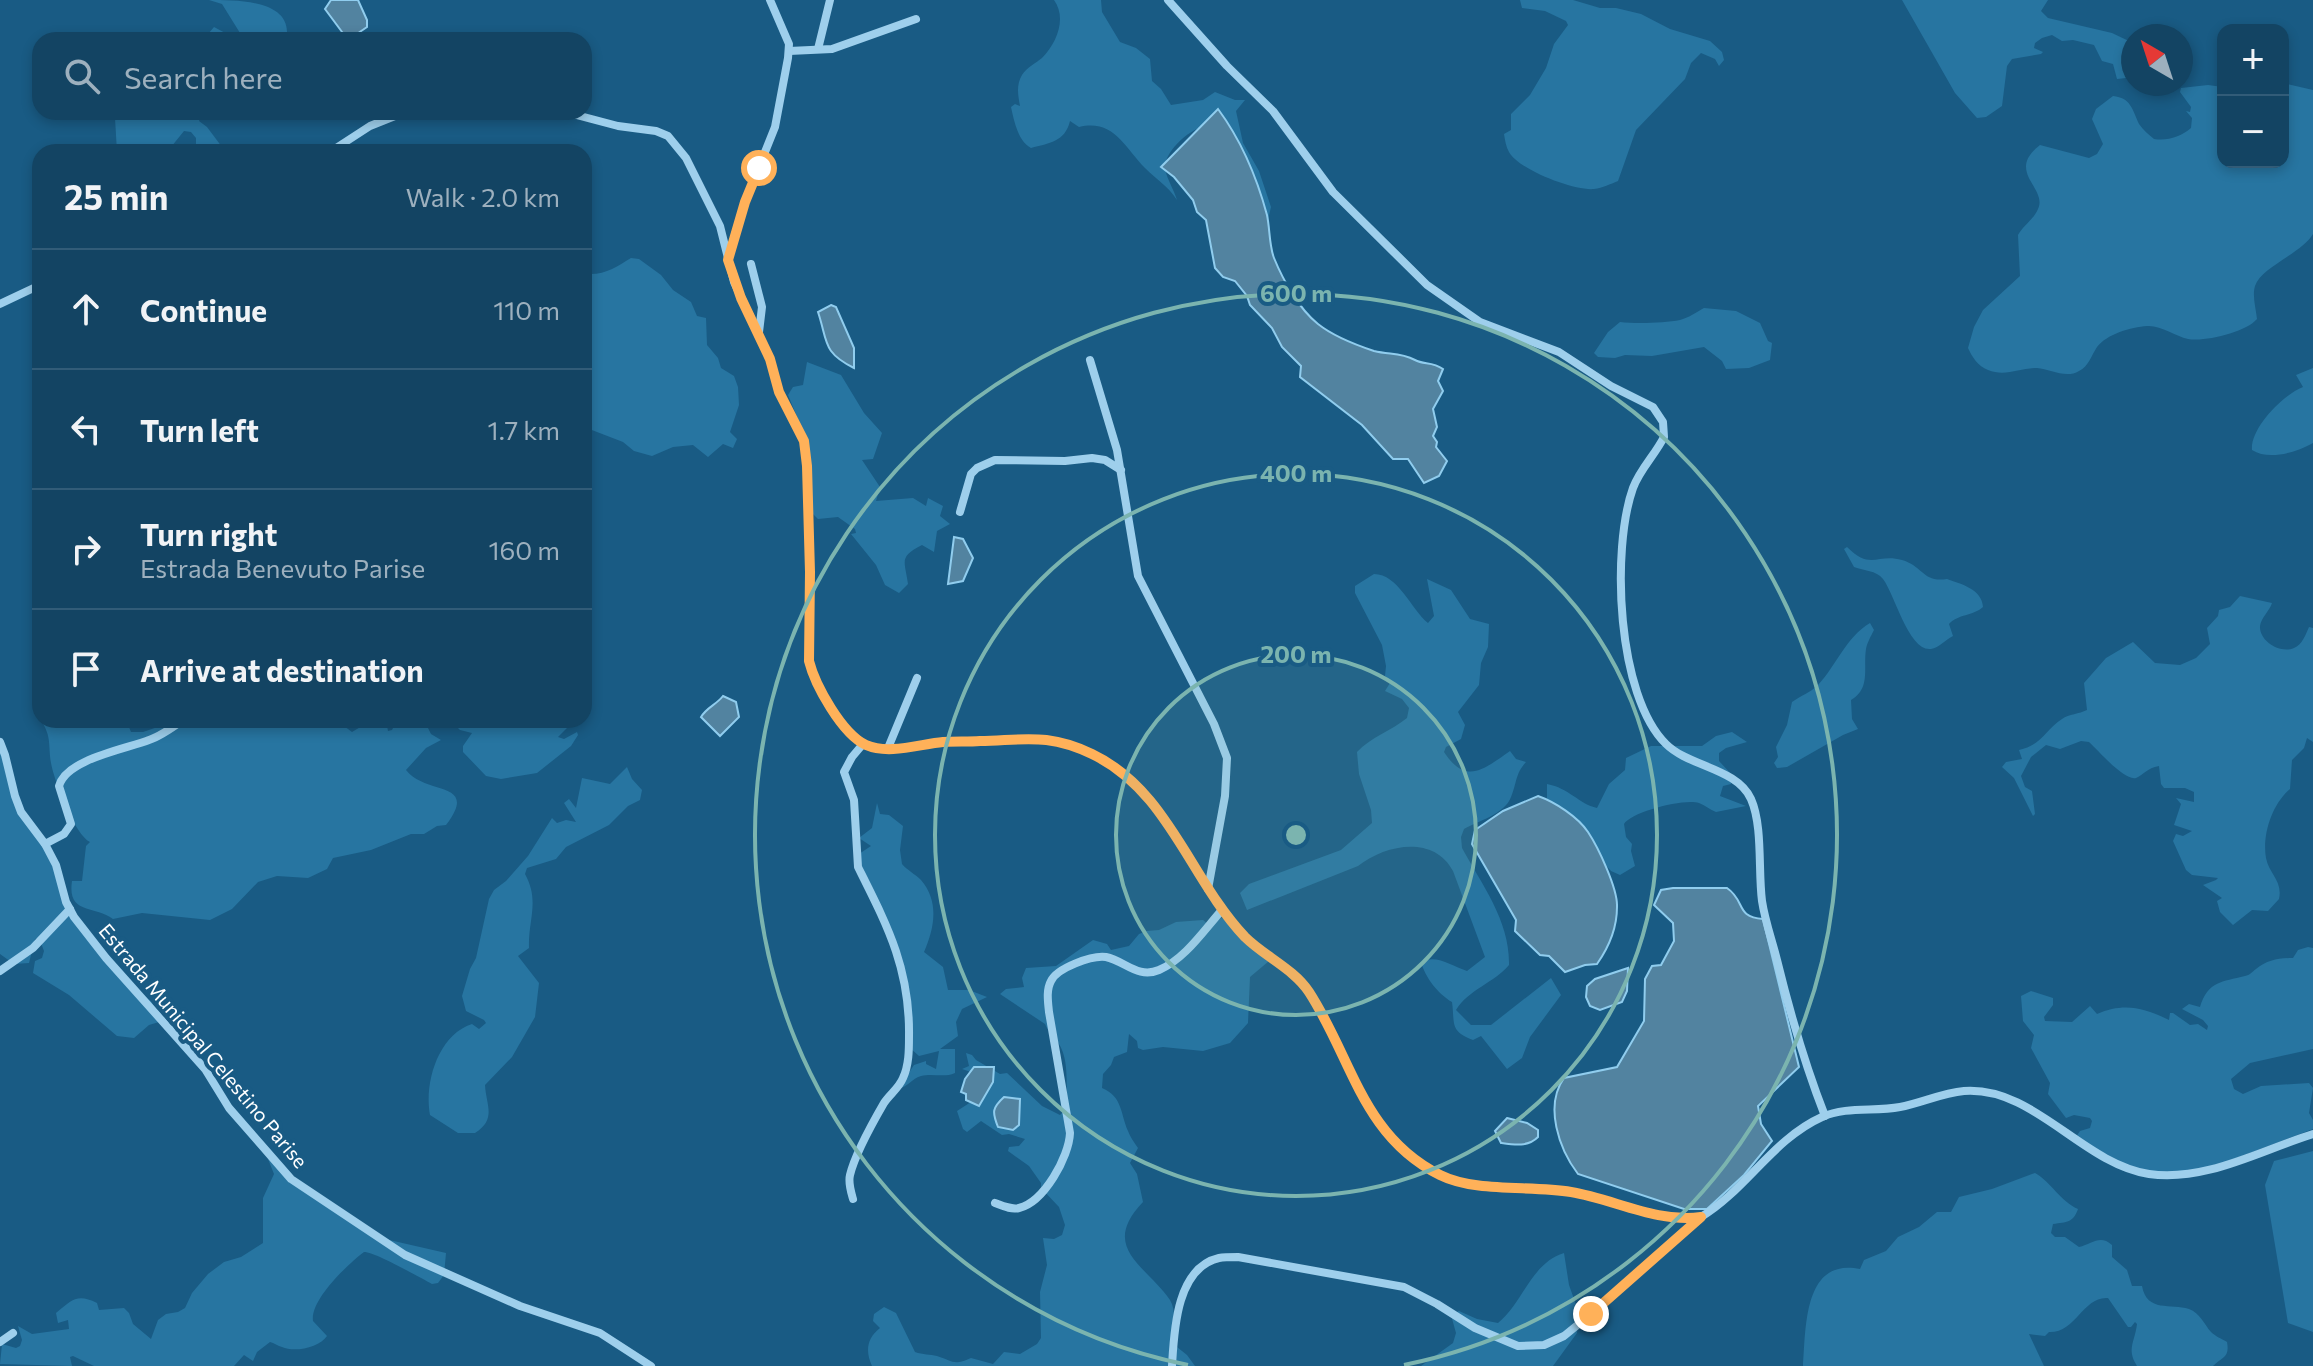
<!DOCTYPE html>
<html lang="en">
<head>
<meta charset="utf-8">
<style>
	:root { --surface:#134463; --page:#1c4b69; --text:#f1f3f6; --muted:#9db0be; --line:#325c78 }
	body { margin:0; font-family:Commissioner,sans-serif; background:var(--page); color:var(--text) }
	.controls { position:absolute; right:24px; top:24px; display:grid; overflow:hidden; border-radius:16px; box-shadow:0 4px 12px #0003 }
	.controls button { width:72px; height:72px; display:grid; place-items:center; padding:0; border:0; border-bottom:2px solid var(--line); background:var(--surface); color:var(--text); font:40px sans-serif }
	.compass { position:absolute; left:2121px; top:24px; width:72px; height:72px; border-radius:50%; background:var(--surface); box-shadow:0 4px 12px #0003; rotate:321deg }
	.stop { position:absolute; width:24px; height:24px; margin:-18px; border:6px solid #ffb159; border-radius:50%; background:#fff }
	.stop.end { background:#ffb159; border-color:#fff; box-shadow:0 2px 8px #0008 }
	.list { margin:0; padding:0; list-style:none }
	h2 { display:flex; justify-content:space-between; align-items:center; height:104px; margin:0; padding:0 32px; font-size:34px }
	h2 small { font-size:26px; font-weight:400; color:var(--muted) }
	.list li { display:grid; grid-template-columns:52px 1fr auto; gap:24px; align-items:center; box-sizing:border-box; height:120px; padding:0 32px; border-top:2px solid var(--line) }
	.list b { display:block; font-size:30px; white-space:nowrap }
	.list p { margin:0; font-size:26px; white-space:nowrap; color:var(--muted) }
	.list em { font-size:26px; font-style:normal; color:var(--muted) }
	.icon { flex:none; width:44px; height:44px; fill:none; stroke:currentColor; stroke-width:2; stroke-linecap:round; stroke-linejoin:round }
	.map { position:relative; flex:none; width:2313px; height:1366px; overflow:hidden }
	.search { position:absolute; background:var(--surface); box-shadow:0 4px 12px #0003; left:32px; top:32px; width:560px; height:88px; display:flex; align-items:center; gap:20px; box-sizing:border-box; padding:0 28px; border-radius:24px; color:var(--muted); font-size:30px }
	.panel { position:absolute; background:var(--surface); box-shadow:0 4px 12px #0003; left:32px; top:144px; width:560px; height:584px; border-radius:24px }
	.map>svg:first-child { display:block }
	.green { fill:#2775a1 }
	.water { fill:#5283a0; stroke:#90cdee; stroke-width:2 }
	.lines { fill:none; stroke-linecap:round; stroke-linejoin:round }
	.minor { stroke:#9ecfec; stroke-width:8 }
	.route { stroke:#ffb159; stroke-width:10 }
	.ring { fill:none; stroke:#7bb4af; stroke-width:4 }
	.labels { text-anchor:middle; stroke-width:8; stroke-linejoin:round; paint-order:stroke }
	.street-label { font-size:20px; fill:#fff; stroke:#195b84 }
	.centre { fill:#7bb4af; stroke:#195b84; stroke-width:4 }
	.ring-label { font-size:24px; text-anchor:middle; font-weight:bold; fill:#7bb4af; stroke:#195b84; stroke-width:8; stroke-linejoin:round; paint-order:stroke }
</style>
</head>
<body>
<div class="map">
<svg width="2313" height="1366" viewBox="0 0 2313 1366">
	<rect width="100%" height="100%" fill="#195b84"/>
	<g class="green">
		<path d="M209,0C237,0 288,0 287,33L255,36L247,40H203L214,27L229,35L240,33L222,4Z"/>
		<path d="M1054,0H1101L1102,12L1120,42L1136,48L1150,59L1152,81L1161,89L1171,105L1203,100L1215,92L1235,100H1245L1236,111L1243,143L1259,171L1271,207L1262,245L1208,126C1192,126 1163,152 1165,169C1167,179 1174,190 1177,200C1167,185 1157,180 1145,168C1124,147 1114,119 1079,127L1070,121C1065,142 1049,143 1031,148C1018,141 1014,121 1011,107L1015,104L1020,106C1018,95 1016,85 1022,75C1027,67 1036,63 1042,58C1057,43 1067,18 1054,0Z"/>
		<path d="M1520,0H1573L1600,8H1616L1641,14L1670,29L1710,41L1722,52L1724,60L1719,66L1715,59L1701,53L1691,63L1685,79L1636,130L1618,181C1610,184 1603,188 1594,189C1574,191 1519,170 1509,152C1506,147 1505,140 1504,134L1511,130V114L1530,95L1546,68L1554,44L1568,25L1566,21L1545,11L1522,8Z"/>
		<polygon points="1902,0 2048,0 2041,11 2048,18 2112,33 2133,43 2133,63 2128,65 2126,78 2117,79 2113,64 2102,61 2094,45 2073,40 2062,41 2052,35 2042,38 2035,43 2034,48 2043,52 2041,54 2012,59 2007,66 2002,106 1986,117 1977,118 1955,93"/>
		<path d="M2283,83L2313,90V234C2301,254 2261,267 2255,286C2252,296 2256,309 2257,319C2246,332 2206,342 2188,339C2175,336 2161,325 2147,326C2131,327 2107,334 2097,347C2091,356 2089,366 2079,371C2066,379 2050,369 2037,368C2020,368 2005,377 1988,370C1978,366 1972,357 1968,348L1974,327L1983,310L2020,276L2018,235C2023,226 2034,219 2038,209C2048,188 2005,172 2040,145L2089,158L2097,154L2103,144L2092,119L2096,109L2113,96C2131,98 2132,109 2139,124C2143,130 2149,135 2154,139C2168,141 2180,137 2191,128L2192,118L2186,111L2190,112L2191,107L2180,92L2181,88L2208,85L2223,87V162H2283Z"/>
		<polygon points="111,112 202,112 199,121 207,127 222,147 222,151 196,152 196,138 191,132 184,131 167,152 117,152 115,118"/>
		<path d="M631,258L639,259L661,275L673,290L691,302L697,316L706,318L707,345L718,358L721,368L734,376L738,387L739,405L730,432L737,439L733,448L723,444L708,457L693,445L673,447L652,456L634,451L623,442L584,427V267L588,274C605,275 618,266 631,258Z"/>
		<path d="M1704,308L1736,311L1760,323L1768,341L1772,343L1770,360L1749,368L1726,369L1722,361L1704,347L1652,356L1625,355L1615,358L1598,357L1594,353L1608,332L1620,322C1636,324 1665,323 1680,320C1688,318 1697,312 1704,308Z"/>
		<path d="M2313,356V443C2297,452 2269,461 2252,450C2250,428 2284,394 2303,387L2296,375L2313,368Z"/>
		<path d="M807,362L841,375L864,413L882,433L873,459L862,460L880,487L876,501L913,498L926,506L928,498L943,506L940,516L950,524L937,531L934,552L922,545C898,557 905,561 908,584L899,593L885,585L876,565L851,534L856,533L855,529L838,517L818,519L812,513L803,431L788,395L793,387L803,385Z"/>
		<path d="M1847,547C1871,571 1877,553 1902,560C1923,566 1923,583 1947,579C1961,584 1982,589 1983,607C1973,616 1958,614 1949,624L1953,636C1946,639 1939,648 1931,649C1909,652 1895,595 1883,579C1876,570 1864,571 1854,567L1844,549Z"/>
		<path d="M1374,574C1398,574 1411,609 1428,623L1434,616L1427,579L1451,590L1470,619L1489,624L1488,647L1481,663L1479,685L1458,712L1465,725L1461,739L1446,747L1444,752C1466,786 1484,769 1510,751L1516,759L1526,762C1515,774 1517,783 1511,797C1505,814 1478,821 1464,829L1461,837L1462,848C1482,885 1510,921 1509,965C1494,983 1469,989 1456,1010L1471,1025H1491L1551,978L1561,995L1530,1037L1522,1058L1507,1069L1481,1036L1473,1040C1449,1031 1455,1023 1452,1002C1438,994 1425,977 1421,962C1437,954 1451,966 1467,971L1485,957L1453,871C1434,835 1386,844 1358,866L1247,910L1240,893L1249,884L1341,850L1372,823L1371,810L1359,774L1357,752C1371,737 1391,731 1407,718L1409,708L1402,699L1385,691L1390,683L1385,676L1386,666L1382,645L1355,593V586Z"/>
		<path d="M2240,596L2272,603C2270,610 2261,618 2260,626C2259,641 2280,654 2294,648C2302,645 2306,634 2309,627L2313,628V742L2307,738L2304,748L2292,760L2290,789C2272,804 2262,835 2266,858C2269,874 2283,881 2279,899L2268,911L2252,910L2233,925L2220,912L2217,901L2222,898L2203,885L2216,880L2218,878L2192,875L2186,870L2173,841L2176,834L2183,836L2192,831L2174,825L2181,804L2176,798L2194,802V792L2185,788H2164L2161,784L2159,766C2147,768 2143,775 2136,778C2124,781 2098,750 2089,742L2081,741L2060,749L2046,745L2031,757L2021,776L2025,787L2032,791L2035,814L2033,816L2014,778L2002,767L2006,762L2022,759L2019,750C2042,745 2045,730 2062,719C2069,714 2079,714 2087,710L2084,683L2106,658L2133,642L2155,663L2180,665L2196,658L2210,644L2207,628L2218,616L2219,610L2230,607Z"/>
		<path d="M1870,623L1874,630C1871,636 1867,643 1866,649C1863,669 1871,688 1851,700L1852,719L1858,729L1843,735L1787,767L1777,768L1774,763L1778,757L1776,747L1787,725L1792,702C1800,696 1810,693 1818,685C1836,666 1846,637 1870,623Z"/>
		<path d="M41,720H134L129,727L131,732H143L178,720H336L352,732L362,726V720H386L388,731L392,730L397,720H424L431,734L441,740L426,748L406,770C426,796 480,780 446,825L437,826L424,834H411L371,850L333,858L327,869L308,878L277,876L258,882L232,909L210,920L142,913L113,919C94,905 67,915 72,881H82L86,846L90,842C75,835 54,781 51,763C48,744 52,738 41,720Z"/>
		<polygon points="450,720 575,720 558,737 564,739 577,732 578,735 571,746 537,773 501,779 486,776 463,752 463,746 472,733 460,730"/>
		<path d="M1732,732L1747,742L1726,748L1719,753V761L1732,775L1731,784L1723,786L1720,796L1746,806L1716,812C1710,810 1705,805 1699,803C1684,798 1631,812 1624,824L1626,837L1632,844L1631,851L1635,866L1620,875L1611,871L1547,799V784C1569,788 1579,804 1597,808L1609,784L1625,770L1626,758L1651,746H1702L1716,736Z"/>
		<polygon points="0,740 16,798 50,854 67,909 136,989 152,1002 159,1022 149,1025 134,1038 117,1036 69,995 33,973 35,961 42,958 44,951 39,938 35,939 29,963 14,964 0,954"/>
		<path d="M627,767L632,779L642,790L640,800L628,806L609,825L566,847L556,859L527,868L525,874C540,901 528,920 529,948L518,956L539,983L535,1017L512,1057L485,1085C486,1105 497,1119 475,1133H458L430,1115C424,1083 438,1035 472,1024L479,1029L486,1023L484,1020L466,1011L462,996L470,969L476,958L489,899L494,890L506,881L528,856L552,818L557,823L566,820L576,822L564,803L569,799L576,808L582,778L610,784Z"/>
		<path d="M877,803L880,814L889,815L903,826L900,850L902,864C907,870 915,874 921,880C940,902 934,929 924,952L943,967L948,990H969L987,997L962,1009L956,1022L958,1036L940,1049H955V1073C944,1078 933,1073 921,1076C911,1079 908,1087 898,1089L914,1065L926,1061V1064L936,1069L939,1051L919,1056L910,1048L907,979L866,886L859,854L871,846L859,838L872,828Z"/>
		<path d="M1221,918L1226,919L1269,961L1250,977L1248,1023L1230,1043L1203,1051L1163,1047L1143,1050L1138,1048L1137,1041L1129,1034L1127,1052L1114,1057L1111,1065L1103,1074L1102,1088C1123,1097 1120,1113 1128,1131C1130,1137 1134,1142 1138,1148L1130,1163L1137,1174L1143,1202C1099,1248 1146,1265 1170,1300C1177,1311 1173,1330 1172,1343L1187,1355L1195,1366H872C865,1351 867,1338 880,1328L873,1321L874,1314L884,1307L896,1313L915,1352C923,1355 930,1354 937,1356C953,1361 953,1366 971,1358L993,1364L1004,1352L1020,1354L1037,1344L1041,1338L1040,1292L1047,1265L1043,1238L1054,1239L1062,1235L1065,1225L1059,1207L1041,1188V1183L1029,1166L1008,1151L1009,1147L1019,1146L1025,1139L1009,1134L1002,1135L981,1121L967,1132L963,1129L957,1111L971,1102L977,1074L962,1069L969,1066L966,1053L972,1055L976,1060L1000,1074L1007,1073L1042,1106L1060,1115L1068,1107C1065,1086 1070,1062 1059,1044C1055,1036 1048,1032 1045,1024L1000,994L1006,989L1024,987L1022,978L1026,968L1056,966L1093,940L1107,944L1111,950L1129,946L1139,934L1147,931L1159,930L1176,922L1203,920L1208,924Z"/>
		<path d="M2308,947L2313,948V1049L2250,1063L2231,1079L2234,1089L2243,1094L2261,1086L2309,1083L2313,1088L2309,1113L2313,1120V1129L2189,1176L2145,1175L2074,1140L2080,1131L2090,1128L2092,1121L2090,1118L2074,1115L2066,1118L2048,1094L2050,1083L2031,1048L2034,1035L2023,1021L2021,996L2031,991L2053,998V1005L2044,1017L2045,1021L2072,1022L2090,1006L2097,1014C2124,1002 2145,1008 2169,1020L2170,1013H2173L2190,1025L2198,1024L2207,1030L2208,1026L2203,1020L2182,1009L2189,1004L2200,1007C2208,981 2222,982 2245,976C2250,975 2252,972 2256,969C2267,960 2279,958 2293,958L2298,950Z"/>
		<polygon points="2313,1151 2313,1332 2288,1323 2265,1185 2274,1161"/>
		<path d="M266,1154L300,1185L385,1239L446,1253L444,1275L438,1283L432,1284C419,1277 375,1252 364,1252C347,1265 310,1300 313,1321L327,1336C320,1347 295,1353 282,1347C278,1346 274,1343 270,1342L257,1352L253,1361L244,1355L234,1366H94L73,1356L70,1357L72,1366L0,1364L2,1344L16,1348L20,1346L22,1340L18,1326L32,1334L69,1329L68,1320L58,1323L56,1313C72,1300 77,1293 97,1303L99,1310L124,1308L129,1313L133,1324L151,1339L158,1320L166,1314L178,1312L185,1308L192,1293L208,1274L224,1262L241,1257L263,1243V1198L274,1174Z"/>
		<path d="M2035,1173C2051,1182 2060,1201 2078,1209C2073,1223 2067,1222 2053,1224L2051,1233L2055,1237H2065L2079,1247C2092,1244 2100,1234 2112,1245V1257L2127,1270L2132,1286H2142C2147,1313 2171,1303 2189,1309C2200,1313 2204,1324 2211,1332C2215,1336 2222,1339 2227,1342C2230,1358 2222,1357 2213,1366H2137C2126,1349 2135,1342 2137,1324L2135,1322L2131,1327H2128L2108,1298C2083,1296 2076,1333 2049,1332L2045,1336L2029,1334L2044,1366H1803C1806,1329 1803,1257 1860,1269L1864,1260L1886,1251L1898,1237L1919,1227L1937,1212H1951L1959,1197L1992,1189Z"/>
		<path d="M1564,1253L1569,1285L1579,1313L1577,1333L1553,1366H1421L1453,1343L1456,1333L1451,1315L1459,1311L1477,1319L1498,1323C1523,1303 1531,1263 1564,1253Z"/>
	</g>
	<g class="water">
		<polygon points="331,0 358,0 367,20 367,27 348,40 325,9"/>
		<path d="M1218,109C1241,140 1257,178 1267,215C1270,229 1269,245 1274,258C1283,280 1299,309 1318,324C1333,336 1356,345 1374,351C1390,355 1400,352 1415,360C1424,365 1432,361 1443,369L1438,381L1443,391L1433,409L1437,427L1433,436L1437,442L1436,447L1447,461L1439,476L1424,483L1408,459H1393L1362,425L1300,377L1301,366L1282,347L1272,328L1250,305L1247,296L1235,281L1223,277L1215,268L1206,220L1197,212L1193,200L1174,177L1161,167Z"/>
		<path d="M831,305L836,307L854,348V368C822,352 828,342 818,312Z"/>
		<polygon points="954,537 963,539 973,558 963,581 948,584"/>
		<path d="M723,696L736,702L739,717L720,736L701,717C707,707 716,705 723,696Z"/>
		<path d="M1538,796C1555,802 1578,817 1588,832C1598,847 1618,889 1617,907C1617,928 1609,947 1597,964L1585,965L1565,972L1549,956L1540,955L1515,931L1516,920L1472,844L1475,830L1503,811Z"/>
		<path d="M1673,888H1727C1746,901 1735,917 1763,919L1799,1067L1758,1106L1761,1124L1772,1141L1744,1175L1707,1209H1684L1578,1174C1559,1149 1544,1106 1564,1078L1617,1067L1644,1021L1645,979L1652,966L1661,965L1674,941L1673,923L1654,905L1661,890Z"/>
		<polygon points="1628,968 1627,991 1622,1002 1600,1010 1590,1006 1586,997 1587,986 1595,979"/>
		<polygon points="974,1067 994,1067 993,1082 979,1106 966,1100 966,1094 961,1092 965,1079"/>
		<path d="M1004,1097L1020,1099L1019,1125L1013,1130L998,1127C992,1112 992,1108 1004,1097Z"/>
		<path d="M1507,1118L1527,1123L1538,1130V1137C1528,1147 1515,1145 1501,1143L1495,1131Z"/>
	</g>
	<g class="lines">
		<g class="minor">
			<path d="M1168,0L1227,66L1273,111L1333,192L1427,285L1480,322L1559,352L1611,386L1653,407L1663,422L1664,437C1655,455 1640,469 1633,488C1611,550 1617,696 1666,744C1689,767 1737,768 1751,799C1763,826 1758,871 1762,901C1765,921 1772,940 1777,960C1790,1013 1805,1065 1825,1116"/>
			<polyline points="818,49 830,0"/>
			<polyline points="789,51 832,49 916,19"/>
			<path d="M565,112L618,126L656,131L668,136L686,158L720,226L734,282L770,359L779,392L804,441L807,466L810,572L809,661C815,686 842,734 866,745C889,755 920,744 943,742C955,741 968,742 980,741C1025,740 1048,733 1092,754C1168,789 1190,879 1245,937C1264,956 1294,969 1309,992C1352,1058 1362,1137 1440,1175C1476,1193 1531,1185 1571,1192C1614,1199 1656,1223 1701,1217"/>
			<polyline points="330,152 370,126 405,112"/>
			<polyline points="728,258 745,202 775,127 788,58 789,44 770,0"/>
			<polyline points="751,264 762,307 759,332"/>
			<polyline points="0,304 40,285"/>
			<polyline points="1090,360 1117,450 1138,576 1214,724 1227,758 1225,796 1208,889"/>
			<polyline points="960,512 971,474 977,468 995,460 1065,461 1092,458 1105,460 1121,470"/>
			<polyline points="0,742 5,755 15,796 21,812 45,844 56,865 66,902 74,917 106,958 205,1069 229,1108 291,1179 405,1255 520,1306 600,1333 651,1366"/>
			<polyline points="888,748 917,678"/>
			<path d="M45,844L64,834L71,824L59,786C66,759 126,749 149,740C161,736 172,728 183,720"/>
			<polyline points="0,971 33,948 70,909"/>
			<path d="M853,1199C851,1192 848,1183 850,1175C855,1154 873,1122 884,1103C890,1094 899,1088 903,1078C909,1065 909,1050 909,1036C910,968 887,925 858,867L854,800L844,772L852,757L863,744"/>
			<path d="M995,1203C1003,1206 1011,1210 1019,1208C1044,1202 1069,1157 1070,1133L1049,1012C1048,1002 1046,990 1051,981C1057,968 1092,955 1106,957C1125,961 1138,979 1159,970C1185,959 1204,930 1222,910"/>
			<polyline points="0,1342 13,1333"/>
			<path d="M1172,1366C1174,1332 1176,1268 1219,1258C1224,1257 1232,1257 1238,1257L1404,1287L1437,1304L1475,1328L1518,1346L1544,1345L1564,1336L1591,1314L1701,1217C1746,1190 1773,1139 1822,1117C1847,1106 1874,1112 1900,1107C1921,1103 1942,1093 1964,1091C2034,1086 2081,1163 2149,1174C2206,1182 2261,1150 2313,1134"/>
		</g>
	</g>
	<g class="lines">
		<path class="route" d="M759,168L745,202L728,260L741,298L770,359L779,392L804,441L807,466L810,572L809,661C815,685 842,734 866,745C889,755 920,744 943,742C955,741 968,742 980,741C1025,740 1048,733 1092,754C1168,790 1190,879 1245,937C1264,956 1294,969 1309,992C1352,1058 1362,1136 1440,1175C1476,1193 1531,1185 1571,1192C1614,1199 1656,1223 1701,1217L1591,1314"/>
	</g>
	<circle cx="1296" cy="835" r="180" fill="#7bb4af" fill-opacity=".12"/>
	<g class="ring">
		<circle cx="1296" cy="835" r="180"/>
		<circle cx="1296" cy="835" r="361"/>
		<path d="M1188 1365A541 541 0 1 1 1404 1365"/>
	</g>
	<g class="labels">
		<g class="street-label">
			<text transform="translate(203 1046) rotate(50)" y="7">Estrada Municipal Celestino Parise</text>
		</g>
	</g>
	<circle cx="1296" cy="835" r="12" class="centre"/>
	<g class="ring-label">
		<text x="1296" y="302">600 m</text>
		<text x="1296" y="482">400 m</text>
		<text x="1296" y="663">200 m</text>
	</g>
</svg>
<div class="controls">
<button>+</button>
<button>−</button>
</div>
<svg class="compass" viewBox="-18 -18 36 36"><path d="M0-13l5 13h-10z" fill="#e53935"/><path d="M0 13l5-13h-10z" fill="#9db0be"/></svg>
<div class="stop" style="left:759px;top:168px"></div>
<div class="stop end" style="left:1591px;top:1314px"></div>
<div class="search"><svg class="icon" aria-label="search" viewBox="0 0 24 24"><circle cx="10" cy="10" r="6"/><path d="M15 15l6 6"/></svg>Search here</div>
<section class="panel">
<h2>25 min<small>Walk · 2.0 km</small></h2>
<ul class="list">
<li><svg class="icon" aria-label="ahead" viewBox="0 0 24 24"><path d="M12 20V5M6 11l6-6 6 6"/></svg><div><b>Continue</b></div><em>110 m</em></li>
<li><svg class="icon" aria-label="left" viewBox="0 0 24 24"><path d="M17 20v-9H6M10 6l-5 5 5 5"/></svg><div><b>Turn left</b></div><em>1.7 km</em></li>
<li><svg class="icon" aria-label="right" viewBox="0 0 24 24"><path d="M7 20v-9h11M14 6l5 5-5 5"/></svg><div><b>Turn right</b><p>Estrada Benevuto Parise</p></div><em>160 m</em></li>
<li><svg class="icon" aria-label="arrive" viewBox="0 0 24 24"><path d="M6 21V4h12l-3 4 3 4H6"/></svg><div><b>Arrive at destination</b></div></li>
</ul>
</section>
</div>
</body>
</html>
